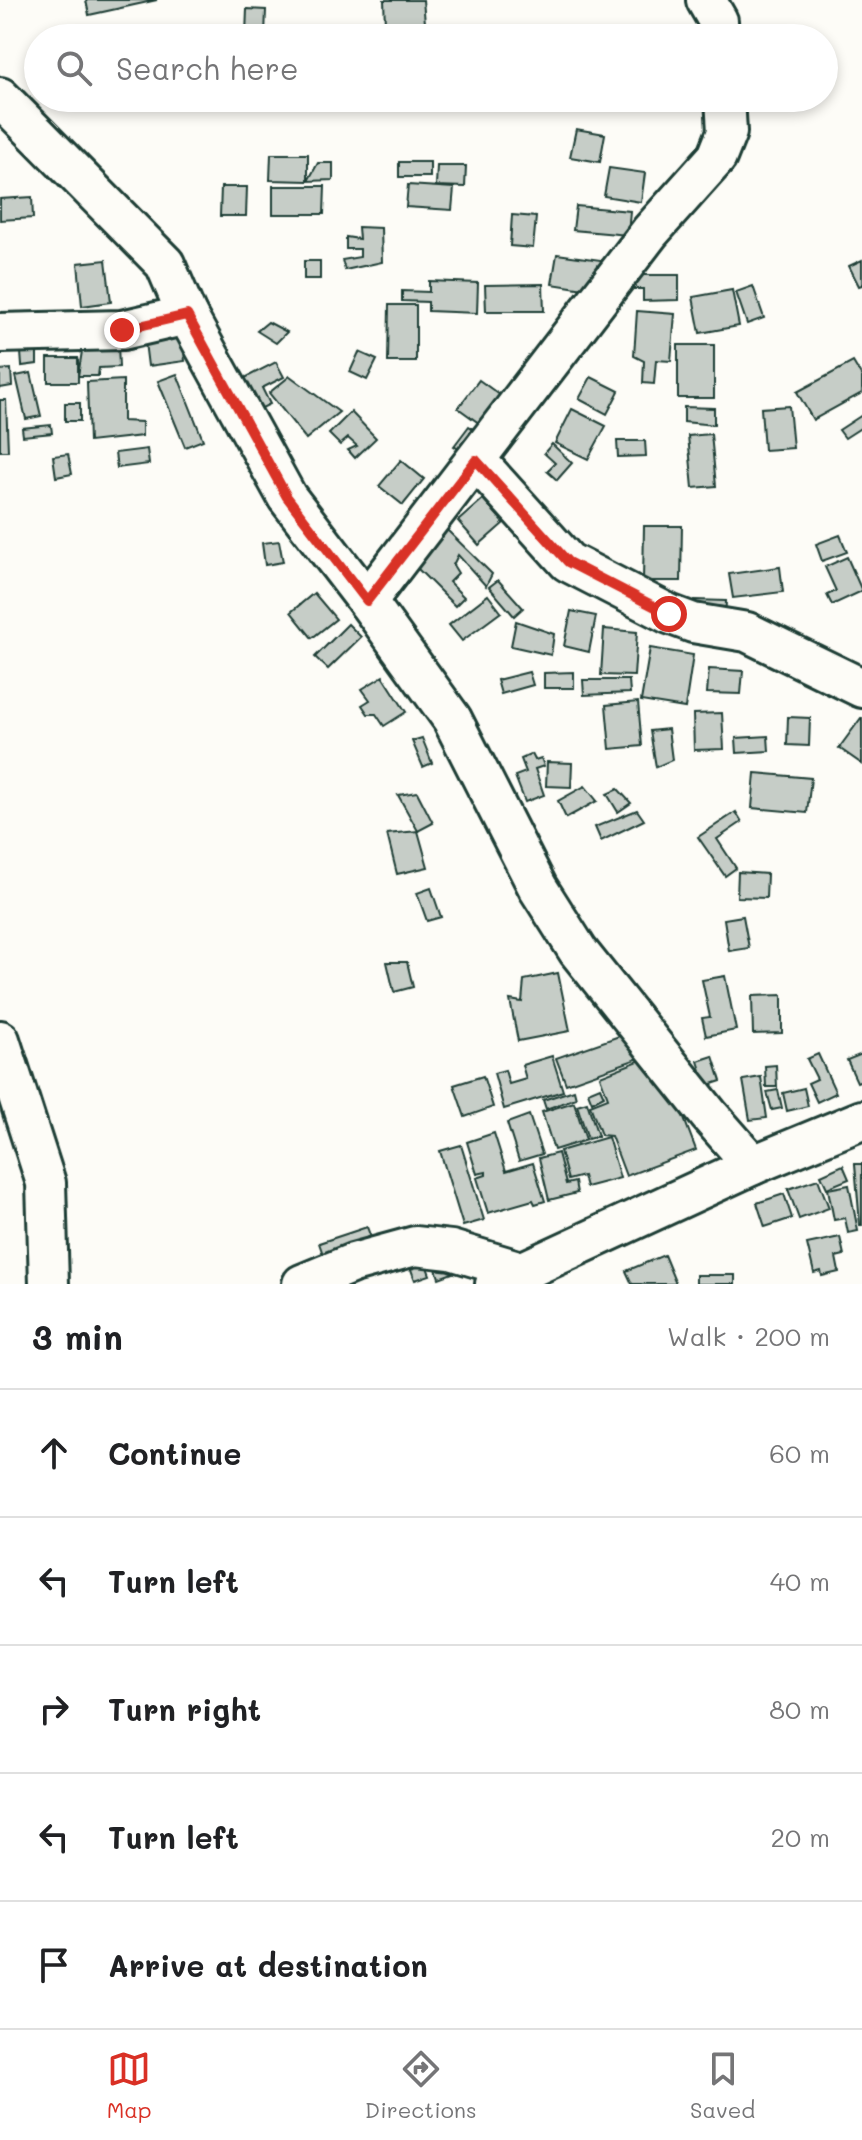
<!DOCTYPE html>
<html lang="en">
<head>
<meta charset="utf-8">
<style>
	:root { --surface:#fff; --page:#f6f6f6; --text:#202124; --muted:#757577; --line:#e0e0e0; --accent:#d93025 }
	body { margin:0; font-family:Mali,sans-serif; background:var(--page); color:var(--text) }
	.stop { position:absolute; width:24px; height:24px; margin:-18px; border:6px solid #d93025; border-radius:50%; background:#fff }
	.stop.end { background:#d93025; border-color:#fff; box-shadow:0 2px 8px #0008 }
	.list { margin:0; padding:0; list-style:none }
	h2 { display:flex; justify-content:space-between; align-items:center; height:104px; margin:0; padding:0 32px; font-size:34px }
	h2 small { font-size:26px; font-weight:400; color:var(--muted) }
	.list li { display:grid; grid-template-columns:52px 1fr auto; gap:24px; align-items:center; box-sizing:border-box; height:128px; padding:0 32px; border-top:2px solid var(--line) }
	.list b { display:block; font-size:30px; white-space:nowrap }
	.list em { font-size:26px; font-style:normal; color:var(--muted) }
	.icon { flex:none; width:44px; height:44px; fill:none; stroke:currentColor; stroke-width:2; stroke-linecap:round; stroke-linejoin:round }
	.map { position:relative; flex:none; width:862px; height:1284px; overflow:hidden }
	.search { position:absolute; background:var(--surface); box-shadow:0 4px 12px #0003; left:24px; right:24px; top:24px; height:88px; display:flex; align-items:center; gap:20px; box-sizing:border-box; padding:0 28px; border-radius:44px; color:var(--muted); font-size:30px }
	.sheet { height:744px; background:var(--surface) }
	nav { display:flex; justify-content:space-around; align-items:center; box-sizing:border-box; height:112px; border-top:2px solid var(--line); background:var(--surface); font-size:22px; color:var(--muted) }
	nav a { display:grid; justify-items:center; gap:4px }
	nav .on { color:var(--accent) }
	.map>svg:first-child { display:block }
	.building { fill:#c6cdc7; stroke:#1f3d34; stroke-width:2 }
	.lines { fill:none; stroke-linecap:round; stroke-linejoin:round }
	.minor-casing { stroke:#1f3d34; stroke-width:44 }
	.minor { stroke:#fdfcf7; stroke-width:38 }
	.route { stroke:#d93025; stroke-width:10 }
</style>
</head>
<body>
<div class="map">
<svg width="862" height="1284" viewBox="0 0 862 1284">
	<rect width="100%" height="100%" fill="#fdfcf7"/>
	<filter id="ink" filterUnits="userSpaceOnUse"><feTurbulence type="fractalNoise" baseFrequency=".0125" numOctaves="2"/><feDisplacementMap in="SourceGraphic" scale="16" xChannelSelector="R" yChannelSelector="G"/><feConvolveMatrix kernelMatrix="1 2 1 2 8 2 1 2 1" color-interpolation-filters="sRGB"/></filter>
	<g filter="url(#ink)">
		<g class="building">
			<polygon points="86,0 157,0 89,15"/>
			<polygon points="384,0 423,0 425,23 385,24"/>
			<polygon points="247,9 266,10 265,35 246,35"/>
			<polygon points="65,31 66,38 42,38 41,34"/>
			<polygon points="295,32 327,34 327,38 295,38"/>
			<polygon points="576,129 605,134 600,162 570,157"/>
			<polygon points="271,154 308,154 308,181 270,180"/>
			<rect x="399" y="162" width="31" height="15"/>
			<polygon points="318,163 333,163 333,180 308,181"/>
			<polygon points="437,166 466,166 465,187 436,186"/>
			<polygon points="609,168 645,173 641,202 604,196"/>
			<polygon points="408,185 454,188 452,210 406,207"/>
			<polygon points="273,186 325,186 324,214 273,214"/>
			<polygon points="221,187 247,187 246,216 220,216"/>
			<polygon points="32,197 33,218 0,220 0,199"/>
			<polygon points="576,206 630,211 628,235 573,230"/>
			<polygon points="512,215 536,217 533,248 510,246"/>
			<polygon points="358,227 381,228 382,262 345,270 342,260 360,257 360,249 346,249 346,237 359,239"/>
			<polygon points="557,254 601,260 597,291 552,284"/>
			<polygon points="106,260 111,302 82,306 78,263"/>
			<polygon points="862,260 862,285 859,286 849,266"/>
			<rect x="304" y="261" width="16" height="18"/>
			<polygon points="629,275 679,275 679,300 643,301 643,289 629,289"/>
			<polygon points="429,281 478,283 477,313 428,311 428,302 402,301 402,291 429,292"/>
			<polygon points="543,284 544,311 486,311 485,285"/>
			<polygon points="753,286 764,318 747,324 736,292"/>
			<polygon points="732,290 739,326 700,333 693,297"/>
			<polygon points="389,305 416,305 416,362 388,362"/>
			<polygon points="637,311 675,314 671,361 656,360 654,384 643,383 644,361 634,356"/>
			<polygon points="268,322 287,332 276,343 257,331"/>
			<polygon points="182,337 185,361 148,366 145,342"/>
			<polygon points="118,344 119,367 99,368 98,376 78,376 83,345"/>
			<rect x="678" y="345" width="36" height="53"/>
			<polygon points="37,350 37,364 22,366 21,352"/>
			<polygon points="359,352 377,360 367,380 350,372"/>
			<rect x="48" y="358" width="30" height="24"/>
			<polygon points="276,362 284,377 262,388 270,404 258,410 243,379"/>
			<polygon points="853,362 862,377 862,393 813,420 797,392"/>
			<polygon points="11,369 12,386 0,388 0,370"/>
			<polygon points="31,373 41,416 26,419 16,376"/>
			<polygon points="177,374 203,440 185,447 158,381"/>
			<polygon points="290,376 339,412 306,439 269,393"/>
			<polygon points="591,377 619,391 607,414 579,399"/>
			<polygon points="123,380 123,421 142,422 142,436 89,442 87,382"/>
			<polygon points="479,380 511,403 490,431 458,408"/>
			<polygon points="0,400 6,400 8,451 0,451"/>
			<rect x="65" y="403" width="15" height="18"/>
			<polygon points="789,406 793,448 764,450 761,408"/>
			<polygon points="684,407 714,408 714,425 684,422"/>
			<polygon points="572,409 606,426 588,459 555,443"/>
			<polygon points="351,412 376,438 355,458 348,450 357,446 348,438 340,445 329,434"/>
			<polygon points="862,415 862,427 845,438 839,430"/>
			<polygon points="51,425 52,433 23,436 22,428"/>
			<polygon points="469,426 479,433 464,453 454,446"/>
			<polygon points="711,434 716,486 693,488 688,436"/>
			<polygon points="617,441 645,441 646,456 618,457"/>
			<polygon points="552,444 572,463 557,480 547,471 555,463 544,453"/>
			<polygon points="147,449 149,464 117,468 115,453"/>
			<polygon points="68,454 72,474 56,477 53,456"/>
			<polygon points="401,460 424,479 403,505 379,486"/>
			<polygon points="483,499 504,523 479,545 458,521"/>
			<polygon points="644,526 682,526 681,581 643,581"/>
			<polygon points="444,527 492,574 486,586 458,555 453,565 458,573 449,582 464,597 455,606 410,561"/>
			<polygon points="840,535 847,552 822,561 816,544"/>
			<polygon points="279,541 283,562 265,565 262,543"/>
			<polygon points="847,557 862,591 832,605 827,595 836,591 825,567"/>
			<polygon points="780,567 783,592 733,598 729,574"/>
			<polygon points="498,580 523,608 514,616 489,587"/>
			<polygon points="314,593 336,619 312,638 291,612"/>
			<polygon points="488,595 501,612 462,641 449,625"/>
			<polygon points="694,600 726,601 725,620 693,619"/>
			<polygon points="571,611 596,616 589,652 564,646"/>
			<polygon points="516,621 554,634 551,655 511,646"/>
			<polygon points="348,624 361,637 328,669 315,657"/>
			<polygon points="604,629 637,632 634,676 601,675"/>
			<polygon points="650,648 693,655 685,708 641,701"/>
			<polygon points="709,669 743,671 741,694 707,693"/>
			<polygon points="529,672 533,685 501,694 497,680"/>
			<polygon points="574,672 574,688 544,688 544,673"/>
			<polygon points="383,676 406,712 384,726 376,714 368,714 362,705 370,700 362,689"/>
			<polygon points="583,680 629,680 630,693 584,695"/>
			<polygon points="638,702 642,746 610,749 606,705"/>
			<polygon points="722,713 724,749 694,750 693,714"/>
			<polygon points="788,717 810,718 809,746 787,745"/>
			<polygon points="861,718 862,718 862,764 839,748"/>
			<polygon points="668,729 672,760 656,767 650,731"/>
			<polygon points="768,736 769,751 737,753 736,738"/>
			<polygon points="422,738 432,763 423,767 412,741"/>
			<polygon points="532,754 535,760 541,758 544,766 535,769 544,795 525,802 515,776 526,772 521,759"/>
			<polygon points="547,762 572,763 571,787 546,786"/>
			<polygon points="755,773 811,778 807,813 752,808"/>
			<polygon points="585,786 597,801 566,818 558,801"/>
			<polygon points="618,789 631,803 618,812 607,794"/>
			<polygon points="417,792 433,823 418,831 398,795"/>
			<polygon points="637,810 644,820 601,841 595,827"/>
			<polygon points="736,812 742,822 717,839 736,868 725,876 698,837"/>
			<polygon points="418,831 428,867 397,874 387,834"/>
			<polygon points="738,872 767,874 766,898 737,897"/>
			<polygon points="431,888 441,917 427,921 417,893"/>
			<polygon points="743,916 749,948 729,951 724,919"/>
			<polygon points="387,962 407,962 413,987 394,992"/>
			<polygon points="558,973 570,1031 518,1041 510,1000 522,1002 524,980"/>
			<polygon points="725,976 736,1030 706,1036 702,1018 710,1017 702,980"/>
			<polygon points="782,995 782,1033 753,1034 752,996"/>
			<polygon points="628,1033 637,1059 566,1084 556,1058"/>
			<polygon points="659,1053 696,1150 626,1176 611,1136 601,1135 590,1105 608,1098 600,1076"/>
			<polygon points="818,1054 836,1093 817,1102 808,1083 817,1079 807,1059"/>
			<polygon points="862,1054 862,1080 857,1082 847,1060"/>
			<polygon points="552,1056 563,1091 504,1109 494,1073 505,1070 509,1084 526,1079 522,1065"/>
			<polygon points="713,1056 721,1081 706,1086 698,1061"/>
			<polygon points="776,1065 777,1087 766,1087 765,1066"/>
			<polygon points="483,1076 493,1107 465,1117 454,1085"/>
			<polygon points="761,1077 767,1118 750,1120 743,1080"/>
			<polygon points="600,1087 604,1096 592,1102 588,1092"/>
			<polygon points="804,1088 808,1106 787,1111 783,1093"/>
			<polygon points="574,1090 576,1098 546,1109 543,1100"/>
			<polygon points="778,1090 782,1108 772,1110 767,1092"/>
			<polygon points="574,1102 586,1140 554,1150 542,1112"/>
			<polygon points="587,1102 598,1136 588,1139 577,1105"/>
			<polygon points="529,1115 542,1154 519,1161 507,1123"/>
			<polygon points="494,1133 506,1171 533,1163 545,1201 535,1204 533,1200 488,1213 477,1178 486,1175 486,1172 477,1174 467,1142"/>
			<polygon points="608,1137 620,1178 586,1187 583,1176 568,1180 560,1151"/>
			<polygon points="461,1145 484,1220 463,1226 440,1151"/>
			<polygon points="558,1153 566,1184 575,1182 577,1193 549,1200 539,1158"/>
			<polygon points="855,1164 862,1164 862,1225 860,1225"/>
			<polygon points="843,1165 849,1179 827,1188 821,1175"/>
			<polygon points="818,1179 829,1208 799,1219 788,1189"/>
			<polygon points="849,1185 858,1231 848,1233 845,1218 834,1220 828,1189"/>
			<polygon points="784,1194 792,1218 765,1227 757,1203"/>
			<polygon points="367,1227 374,1246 326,1263 319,1243"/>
			<polygon points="840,1237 844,1255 836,1257 839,1272 822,1276 821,1271 814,1273 807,1244"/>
			<polygon points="664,1255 676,1284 632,1284 626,1271"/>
			<polygon points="432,1256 458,1271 439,1278"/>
			<polygon points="424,1259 430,1275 415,1280 409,1264"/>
			<rect x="696" y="1275" width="39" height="9"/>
		</g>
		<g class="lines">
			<g class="minor-casing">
				<g id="minor">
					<polyline points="706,0 718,21 719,38"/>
					<polyline points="0,97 165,264 187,315 287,497 367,601 452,719 538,888 578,951 709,1115 753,1165"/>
					<polyline points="0,333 122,330 187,315"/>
					<polyline points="476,460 568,562 669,614 693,623 747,632 862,688"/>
					<polyline points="367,601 650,232 717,157 727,132 725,98"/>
					<polyline points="0,1040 46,1183 49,1284"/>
					<polyline points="302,1284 353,1263 415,1246 451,1250 521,1271"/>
					<polyline points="495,1284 753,1165 862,1120"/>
				</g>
			</g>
			<use href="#minor" class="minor"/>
		</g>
	</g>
	<g class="lines" filter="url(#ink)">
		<polyline class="route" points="122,330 187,315 287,497 367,601 476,460 568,562 669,614"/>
	</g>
</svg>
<div class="stop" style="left:669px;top:614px"></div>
<div class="stop end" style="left:122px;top:330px"></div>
<div class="search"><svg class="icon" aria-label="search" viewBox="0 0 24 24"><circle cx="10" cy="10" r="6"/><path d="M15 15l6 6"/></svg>Search here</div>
</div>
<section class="sheet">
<h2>3 min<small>Walk · 200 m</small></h2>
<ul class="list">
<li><svg class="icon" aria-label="ahead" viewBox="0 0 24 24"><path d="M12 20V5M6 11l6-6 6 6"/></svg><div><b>Continue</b></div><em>60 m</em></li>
<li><svg class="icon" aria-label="left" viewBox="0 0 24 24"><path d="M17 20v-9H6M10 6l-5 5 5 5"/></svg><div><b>Turn left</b></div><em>40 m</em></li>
<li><svg class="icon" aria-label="right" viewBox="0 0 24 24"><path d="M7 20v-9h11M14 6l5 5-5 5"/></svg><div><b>Turn right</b></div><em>80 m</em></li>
<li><svg class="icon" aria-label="left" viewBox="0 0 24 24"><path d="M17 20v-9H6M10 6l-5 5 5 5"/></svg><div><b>Turn left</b></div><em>20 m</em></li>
<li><svg class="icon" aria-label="arrive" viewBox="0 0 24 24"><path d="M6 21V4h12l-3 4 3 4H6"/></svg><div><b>Arrive at destination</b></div></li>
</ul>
</section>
<nav>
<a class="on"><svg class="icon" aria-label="map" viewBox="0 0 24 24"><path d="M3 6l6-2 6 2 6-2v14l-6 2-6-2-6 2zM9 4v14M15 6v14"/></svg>Map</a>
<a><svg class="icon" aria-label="directions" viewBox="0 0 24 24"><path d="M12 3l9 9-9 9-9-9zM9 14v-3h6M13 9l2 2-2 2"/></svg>Directions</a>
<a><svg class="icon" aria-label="saved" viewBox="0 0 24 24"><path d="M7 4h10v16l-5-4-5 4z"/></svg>Saved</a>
</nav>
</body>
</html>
